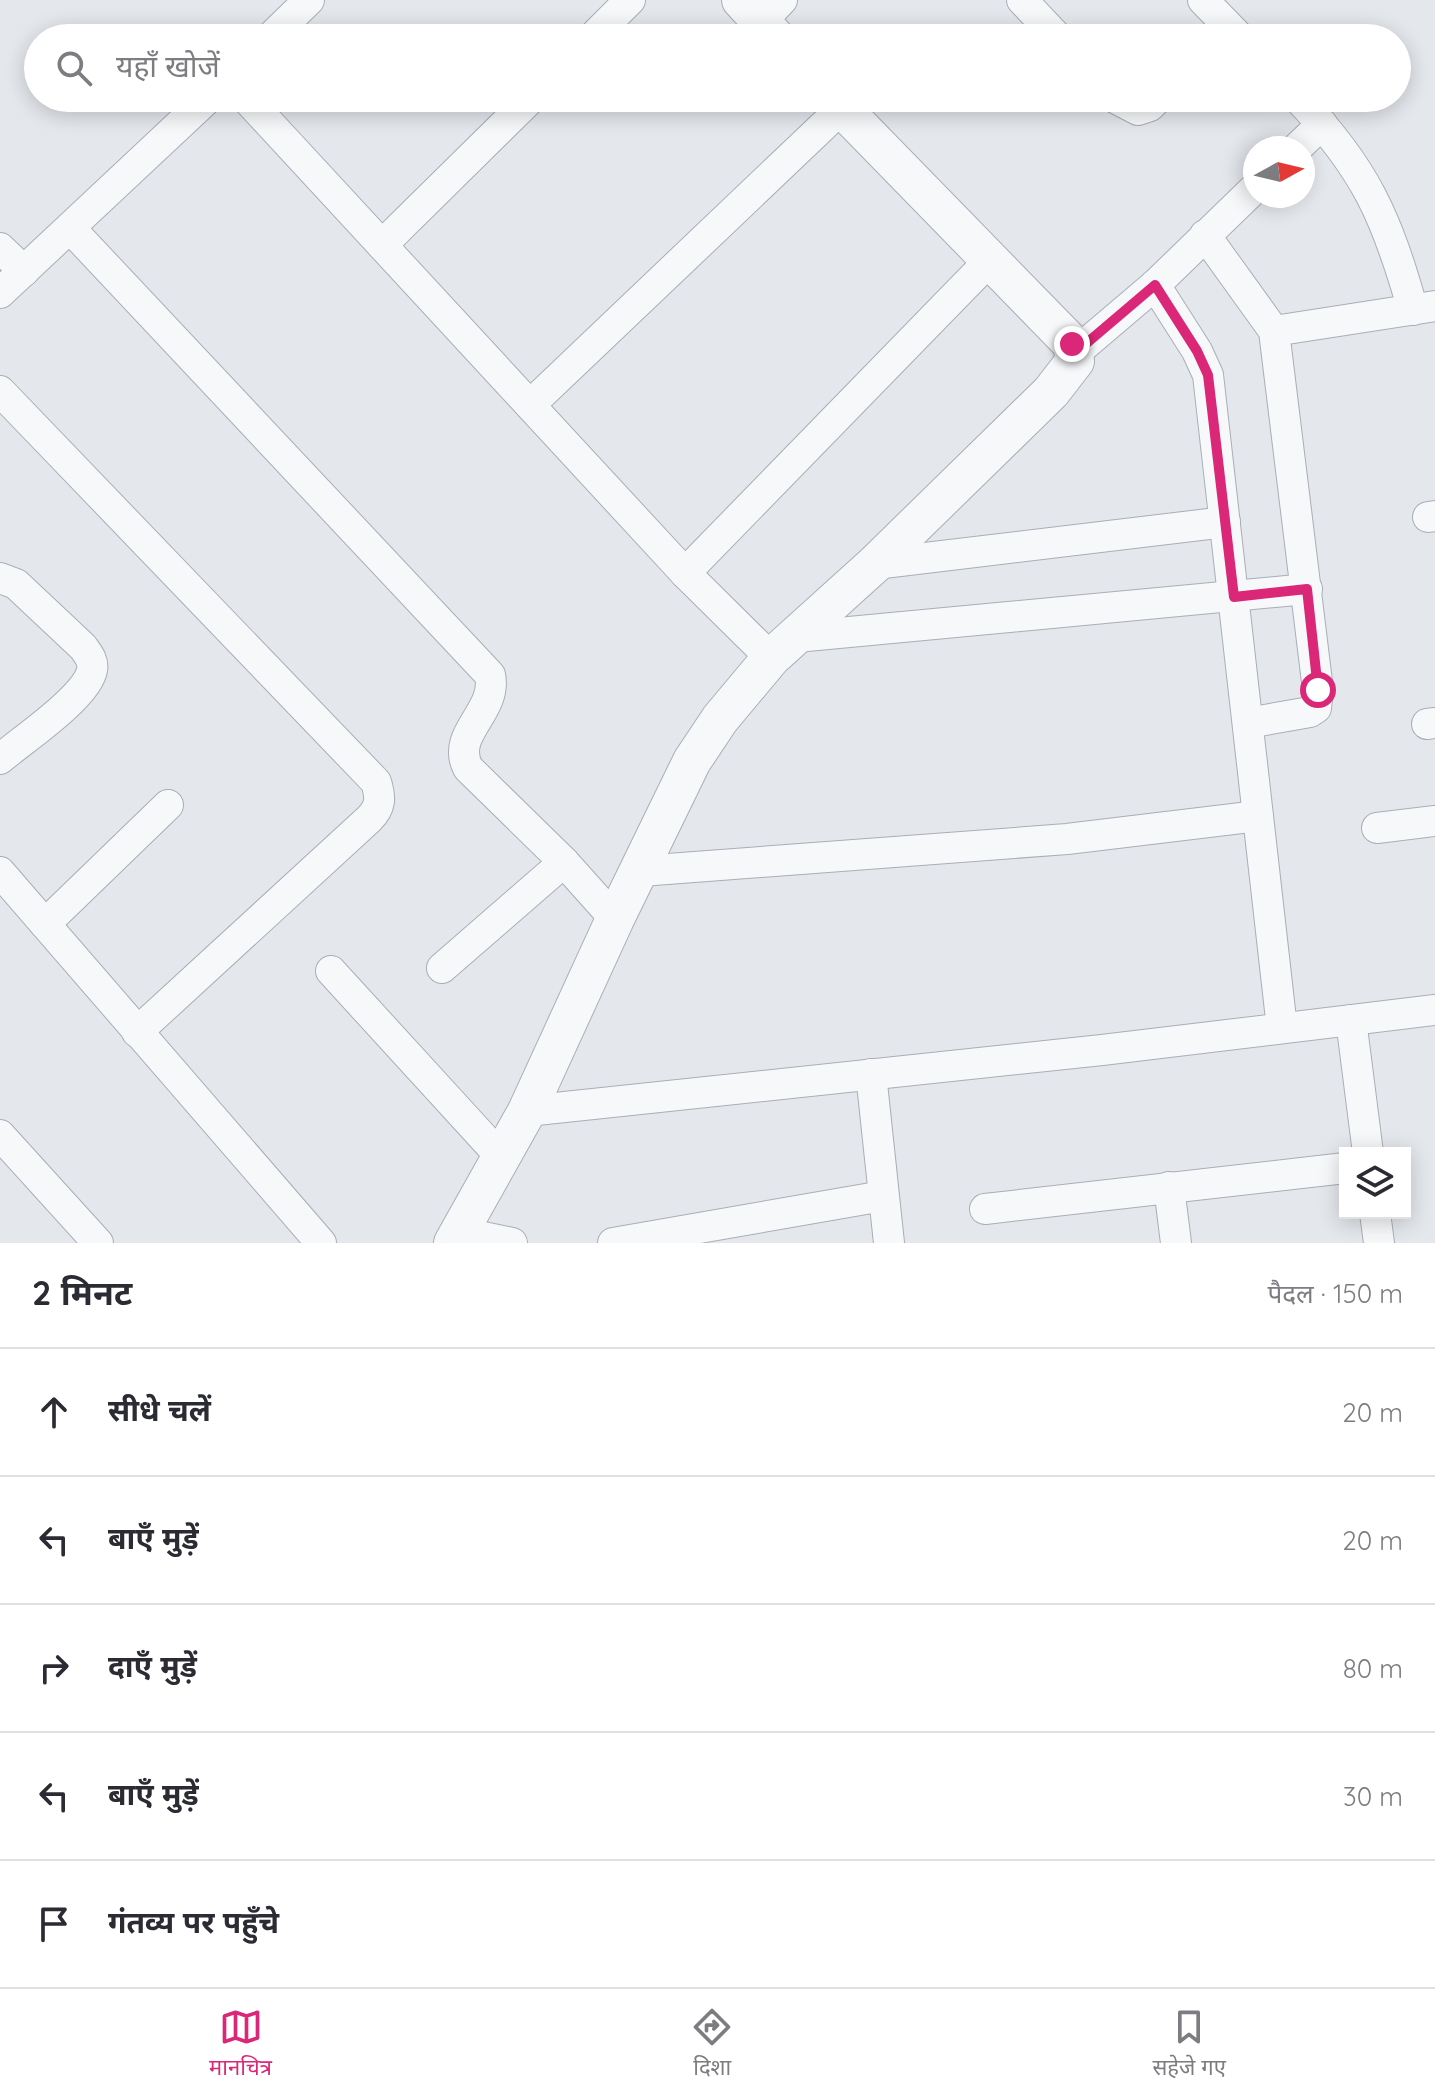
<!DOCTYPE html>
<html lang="hi">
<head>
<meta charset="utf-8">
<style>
	:root { --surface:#fff; --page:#f7f7f7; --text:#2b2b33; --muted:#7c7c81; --line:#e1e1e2; --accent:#db2777 }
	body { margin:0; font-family:Quicksand,"Noto Sans Devanagari",sans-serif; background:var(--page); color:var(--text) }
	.controls { position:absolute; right:24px; bottom:24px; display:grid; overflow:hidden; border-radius:0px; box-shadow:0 4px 20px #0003 }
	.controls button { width:72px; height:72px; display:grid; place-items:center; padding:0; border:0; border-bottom:2px solid var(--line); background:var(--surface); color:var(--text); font:40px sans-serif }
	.compass { position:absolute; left:1243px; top:136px; width:72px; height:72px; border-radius:50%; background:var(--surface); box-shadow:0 4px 20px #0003; rotate:82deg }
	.stop { position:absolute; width:24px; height:24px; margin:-18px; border:6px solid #db2777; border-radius:50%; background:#fff }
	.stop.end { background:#db2777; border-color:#fff; box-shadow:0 2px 8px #0008 }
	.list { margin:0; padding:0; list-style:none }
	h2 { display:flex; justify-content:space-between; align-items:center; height:104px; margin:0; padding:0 32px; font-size:34px }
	h2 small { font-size:26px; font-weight:400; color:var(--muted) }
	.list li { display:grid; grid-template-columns:52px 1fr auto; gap:24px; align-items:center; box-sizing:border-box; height:128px; padding:0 32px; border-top:2px solid var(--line) }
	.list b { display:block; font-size:30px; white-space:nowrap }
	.list em { font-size:26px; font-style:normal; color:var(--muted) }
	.icon { flex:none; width:44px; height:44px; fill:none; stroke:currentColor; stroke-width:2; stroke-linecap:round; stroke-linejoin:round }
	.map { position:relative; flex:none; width:1435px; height:1243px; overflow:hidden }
	.search { position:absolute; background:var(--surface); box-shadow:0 4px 20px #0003; left:24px; right:24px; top:24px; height:88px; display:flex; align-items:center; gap:20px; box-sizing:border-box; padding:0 28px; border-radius:44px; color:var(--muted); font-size:30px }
	.sheet { height:744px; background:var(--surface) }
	nav { display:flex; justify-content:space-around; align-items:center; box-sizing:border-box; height:112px; border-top:2px solid var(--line); background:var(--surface); font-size:22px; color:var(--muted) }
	nav a { display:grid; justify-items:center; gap:4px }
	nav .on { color:var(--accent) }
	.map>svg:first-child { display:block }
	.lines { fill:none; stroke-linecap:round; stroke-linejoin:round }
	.minor-casing { stroke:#a9aeb7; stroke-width:32 }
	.tertiary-casing { stroke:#a9aeb7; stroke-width:40 }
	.minor { stroke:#f7f8fa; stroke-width:30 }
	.tertiary { stroke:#f7f8fa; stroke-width:38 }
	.route { stroke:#db2777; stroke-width:10 }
</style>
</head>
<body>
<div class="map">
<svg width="1435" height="1243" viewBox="0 0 1435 1243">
	<rect width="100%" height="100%" fill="#e4e7ec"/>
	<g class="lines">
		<g class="minor-casing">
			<g id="minor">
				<polyline points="1022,0 1058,38"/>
				<polyline points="1203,0 1240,38"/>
				<polyline points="761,22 782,0"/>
				<polyline points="270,38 309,0"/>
				<polyline points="592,38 630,0"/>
				<polyline points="246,98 685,573 771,658"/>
				<polyline points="1115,98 1138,110 1150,106 1158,98"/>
				<path d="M1298,98C1366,169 1387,218 1413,310"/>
				<polyline points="1297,148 1322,124"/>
				<path d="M70,228L490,675C498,712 450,733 468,768L564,862L615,919"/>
				<polyline points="1205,235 1274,331 1318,690 1316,708 1310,712 1248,723"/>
				<polyline points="382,245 531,98"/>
				<polyline points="0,248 24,271"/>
				<polyline points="1155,285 1197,351 1208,375 1282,1028"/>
				<polyline points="0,293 208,98"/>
				<polyline points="1274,331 1435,306"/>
				<polyline points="1075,353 1155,285 1255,188"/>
				<path d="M0,391L376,782C381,798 381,807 369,819L137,1032"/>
				<polyline points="530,405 842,108"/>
				<polyline points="1428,517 1435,516"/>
				<polyline points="875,564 1225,522"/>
				<polyline points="685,573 989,261"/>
				<path d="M0,578L16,584L83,647C88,654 94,661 92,670C87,697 22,740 0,759"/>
				<polyline points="796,637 1307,589"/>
				<polyline points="1427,724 1435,723"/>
				<polyline points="1377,828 1435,821"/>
				<polyline points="641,871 1067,839 1258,816"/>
				<polyline points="0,872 321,1243"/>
				<polyline points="45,924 168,805"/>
				<polyline points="442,968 564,862"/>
				<polyline points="331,971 501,1157"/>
				<polyline points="1351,1020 1368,1153"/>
				<polyline points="871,1074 889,1243"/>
				<polyline points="527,1111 1102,1050 1435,1010"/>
				<polyline points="0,1135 98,1243"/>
				<polyline points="1169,1187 1176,1243"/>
				<polyline points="985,1209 1345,1168"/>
				<polyline points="1375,1213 1379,1243"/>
				<polyline points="459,1232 512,1243"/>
				<polyline points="613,1243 883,1196"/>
			</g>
		</g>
		<g class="tertiary-casing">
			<g id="tertiary">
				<polyline points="741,0 776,38"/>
				<polyline points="453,1243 527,1111 615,919 692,761 720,719 771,658 875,564 1051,392 1075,361 1072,344 832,98"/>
			</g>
		</g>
		<use href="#minor" class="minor"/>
		<use href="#tertiary" class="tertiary"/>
	</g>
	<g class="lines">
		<polyline class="route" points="1072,344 1075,353 1155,285 1197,351 1208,375 1234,597 1307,589 1318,690"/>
	</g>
</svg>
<div class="controls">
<button><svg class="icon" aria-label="layers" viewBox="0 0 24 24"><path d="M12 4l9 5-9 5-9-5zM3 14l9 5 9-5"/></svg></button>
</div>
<svg class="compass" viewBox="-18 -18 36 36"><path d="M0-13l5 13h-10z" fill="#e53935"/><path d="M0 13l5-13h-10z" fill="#7c7c81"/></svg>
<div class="stop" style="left:1318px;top:690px"></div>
<div class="stop end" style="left:1072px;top:344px"></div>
<div class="search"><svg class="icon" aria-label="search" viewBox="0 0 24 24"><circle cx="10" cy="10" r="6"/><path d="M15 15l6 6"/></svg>यहाँ खोजें</div>
</div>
<section class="sheet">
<h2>2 मिनट<small>पैदल · 150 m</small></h2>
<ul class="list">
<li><svg class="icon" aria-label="ahead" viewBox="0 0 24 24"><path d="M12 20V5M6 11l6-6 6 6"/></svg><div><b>सीधे चलें</b></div><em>20 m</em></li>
<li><svg class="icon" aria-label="left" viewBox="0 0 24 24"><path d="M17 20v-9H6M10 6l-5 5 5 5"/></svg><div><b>बाएँ मुड़ें</b></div><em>20 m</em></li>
<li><svg class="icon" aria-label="right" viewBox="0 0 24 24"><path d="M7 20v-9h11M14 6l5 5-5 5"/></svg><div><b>दाएँ मुड़ें</b></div><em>80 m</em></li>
<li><svg class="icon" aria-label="left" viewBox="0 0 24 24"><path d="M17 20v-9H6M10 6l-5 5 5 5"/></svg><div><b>बाएँ मुड़ें</b></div><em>30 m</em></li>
<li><svg class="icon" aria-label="arrive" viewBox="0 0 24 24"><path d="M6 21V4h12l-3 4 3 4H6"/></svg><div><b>गंतव्य पर पहुँचे</b></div></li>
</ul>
</section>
<nav>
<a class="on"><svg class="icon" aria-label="map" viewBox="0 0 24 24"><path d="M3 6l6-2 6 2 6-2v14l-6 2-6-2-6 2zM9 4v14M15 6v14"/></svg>मानचित्र</a>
<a><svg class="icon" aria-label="directions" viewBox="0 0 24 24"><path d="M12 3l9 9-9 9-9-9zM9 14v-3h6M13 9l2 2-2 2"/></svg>दिशा</a>
<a><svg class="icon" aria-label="saved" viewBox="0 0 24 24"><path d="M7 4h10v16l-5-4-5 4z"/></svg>सहेजे गए</a>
</nav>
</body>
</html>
